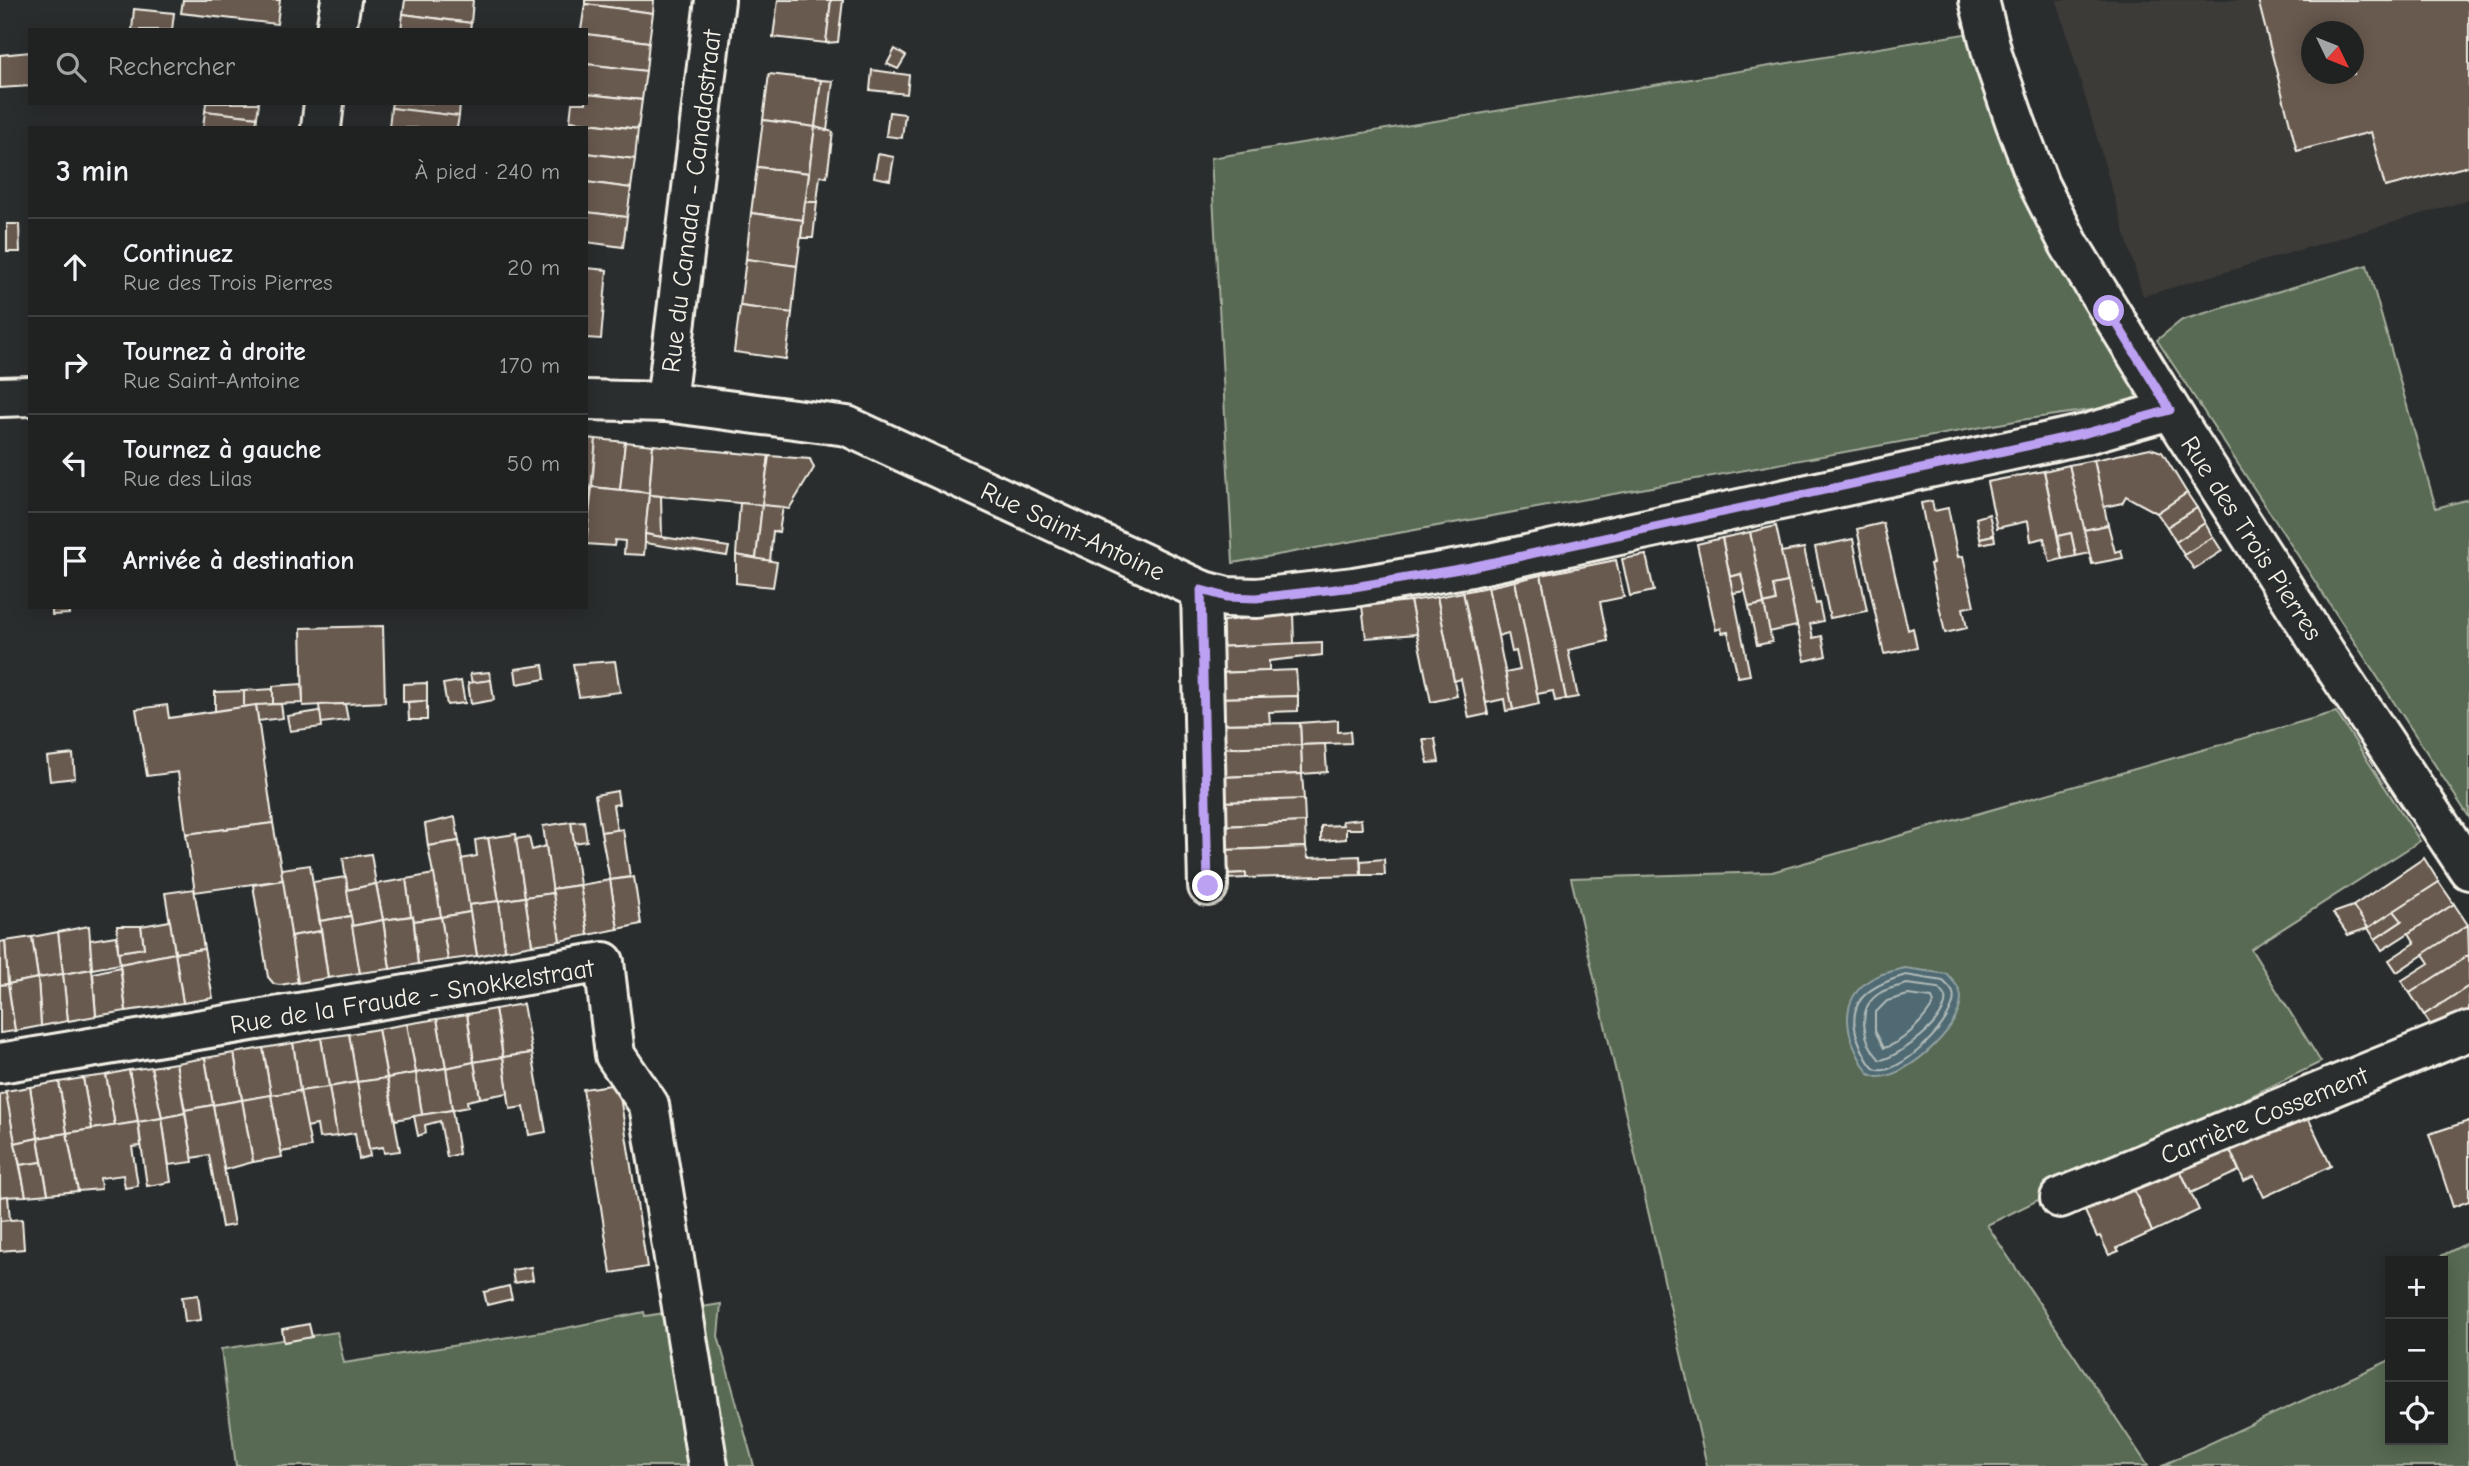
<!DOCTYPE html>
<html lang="fr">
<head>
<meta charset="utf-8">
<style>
	:root { --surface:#202222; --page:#2d2f2f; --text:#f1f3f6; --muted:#a2a4a5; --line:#3d3f40 }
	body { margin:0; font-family:"Comic Neue",sans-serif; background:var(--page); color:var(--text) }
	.controls { position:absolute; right:21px; bottom:21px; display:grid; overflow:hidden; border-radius:0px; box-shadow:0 4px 18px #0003 }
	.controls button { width:63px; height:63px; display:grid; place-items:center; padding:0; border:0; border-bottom:2px solid var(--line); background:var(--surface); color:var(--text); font:35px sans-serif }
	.compass { position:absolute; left:2301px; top:21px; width:63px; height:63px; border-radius:50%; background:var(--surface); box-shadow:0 4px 18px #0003; rotate:133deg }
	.stop { position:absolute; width:21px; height:21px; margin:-16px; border:5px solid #bca0f2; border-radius:50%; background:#fff }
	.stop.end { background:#bca0f2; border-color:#fff; box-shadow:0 2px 7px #0008 }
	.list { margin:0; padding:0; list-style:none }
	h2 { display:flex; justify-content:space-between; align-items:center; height:91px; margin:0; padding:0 28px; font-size:30px }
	h2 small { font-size:23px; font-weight:400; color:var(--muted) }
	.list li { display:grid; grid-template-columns:46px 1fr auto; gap:21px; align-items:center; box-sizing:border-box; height:98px; padding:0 28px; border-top:2px solid var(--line) }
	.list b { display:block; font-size:26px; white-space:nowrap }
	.list p { margin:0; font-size:23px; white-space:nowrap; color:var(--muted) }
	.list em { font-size:23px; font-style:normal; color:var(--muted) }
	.icon { flex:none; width:38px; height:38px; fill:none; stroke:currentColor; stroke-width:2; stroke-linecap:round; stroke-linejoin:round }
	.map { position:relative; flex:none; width:2469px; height:1466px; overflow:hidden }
	.search { position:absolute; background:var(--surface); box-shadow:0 4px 18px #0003; left:28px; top:28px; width:560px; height:77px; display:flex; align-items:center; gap:18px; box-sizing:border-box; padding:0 24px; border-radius:0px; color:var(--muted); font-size:26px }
	.panel { position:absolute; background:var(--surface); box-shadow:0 4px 18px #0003; left:28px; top:126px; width:560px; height:483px; border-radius:0px }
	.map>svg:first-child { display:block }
	.built { fill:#3d3a38; fill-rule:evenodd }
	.green { fill:#596a53; stroke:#a6ae9e; stroke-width:2 }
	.water { fill:#4f6b73; stroke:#91a1a2; stroke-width:2 }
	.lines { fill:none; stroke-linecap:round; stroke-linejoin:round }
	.shore { stroke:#b2bbb9; stroke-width:2 }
	.building { fill:#695a50; stroke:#f4f1e8; stroke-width:2; fill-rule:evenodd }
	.minor-casing { stroke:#f4f1e8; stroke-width:44 }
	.minor { stroke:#2a2d2e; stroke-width:38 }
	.route { stroke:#bca0f2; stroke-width:9 }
	.labels { text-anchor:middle; stroke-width:6; stroke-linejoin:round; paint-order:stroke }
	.street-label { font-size:26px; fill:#f4f1e8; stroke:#2a2d2e }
</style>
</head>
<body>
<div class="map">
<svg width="2469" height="1466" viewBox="0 0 2469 1466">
	<rect width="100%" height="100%" fill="#2a2d2e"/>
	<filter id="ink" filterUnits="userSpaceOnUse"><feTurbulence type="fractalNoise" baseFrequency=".0143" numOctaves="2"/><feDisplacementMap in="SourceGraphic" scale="14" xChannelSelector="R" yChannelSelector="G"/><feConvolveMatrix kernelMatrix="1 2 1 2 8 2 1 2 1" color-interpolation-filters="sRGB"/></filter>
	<g filter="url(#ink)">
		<path class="built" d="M2057,0H2469V200L2143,296ZM2312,32H2354V74H2312Z"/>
		<g class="green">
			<polygon points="1976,32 2149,395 2119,406 2021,420 1233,563 1211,158"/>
			<polygon points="2367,265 2436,508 2469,499 2469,817 2157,340 2182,320"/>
			<polygon points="2336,712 2420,841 2251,949 2321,1062 1987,1225 2148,1466 1707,1466 1571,878 1772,872"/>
			<polygon points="2469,1242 2469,1466 2161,1466 2390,1360 2390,1440 2443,1440 2443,1336 2447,1333 2443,1326 2443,1261 2431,1261"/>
			<polygon points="721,1304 718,1336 754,1466 236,1466 221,1349 337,1332 344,1363 566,1328 644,1312 645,1316"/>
		</g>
		<path class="water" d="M1905,968L1947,974C1951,979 1959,986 1960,992C1969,1022 1908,1077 1879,1077C1877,1077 1871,1075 1869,1074C1848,1043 1833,1001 1873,978C1882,973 1895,971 1905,968Z"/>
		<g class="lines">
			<g class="shore">
				<path d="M1906,975L1943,981C1946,984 1952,989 1953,993C1961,1017 1896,1080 1875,1069C1868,1065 1864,1053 1861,1047C1841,1002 1868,986 1906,975Z"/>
				<path d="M1907,984L1938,988C1940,991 1944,994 1945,997C1950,1019 1898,1058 1880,1060C1863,1042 1855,1008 1880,993C1888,988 1898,987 1907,984Z"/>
				<path d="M1908,995L1932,998L1934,1003C1924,1020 1903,1043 1884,1048L1875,1031V1013L1887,1001Z"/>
			</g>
		</g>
		<g class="building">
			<polygon points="183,0 280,0 277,24 181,13"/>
			<polygon points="405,0 473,0 471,23 403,14"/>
			<polygon points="585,0 654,0 653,13 585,4"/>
			<polygon points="778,0 831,0 826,43 773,37"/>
			<polygon points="831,0 843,0 838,42 826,43"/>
			<path d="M2258,0H2469V166L2385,187L2371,132L2297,151ZM2312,32H2354V74H2312Z"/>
			<polygon points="585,4 653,13 649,42 586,34 586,30 581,30"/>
			<polygon points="134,9 174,13 172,30 132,30"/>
			<polygon points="403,14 471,23 470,30 401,30"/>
			<polygon points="586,34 649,42 646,71 586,64"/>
			<polygon points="895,49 906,56 898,69 887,64"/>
			<polygon points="30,52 30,86 0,88 0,55"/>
			<polygon points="586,64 646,71 642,100 586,94"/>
			<polygon points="872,70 909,75 907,94 870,90"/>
			<polygon points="769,74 821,80 815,127 763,120"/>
			<polygon points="821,80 833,81 827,131 815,127"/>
			<polygon points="586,94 642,100 638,129 570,121 572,103 586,103"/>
			<polygon points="206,103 259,103 257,117 205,111"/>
			<polygon points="392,103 460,103 459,116 391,108"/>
			<polygon points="391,108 459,116 457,128 389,128"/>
			<polygon points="205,111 257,117 256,128 203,128"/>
			<polygon points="889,112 905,114 902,138 886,136"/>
			<polygon points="763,120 815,127 809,173 757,167"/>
			<polygon points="570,121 638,129 635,159 586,153 586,128 569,128"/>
			<polygon points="815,127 833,132 827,177 820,176 817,202 805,202"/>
			<polygon points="586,153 635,159 631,188 586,182"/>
			<polygon points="878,154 894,157 890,180 874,177"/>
			<polygon points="757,167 809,173 803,220 751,213"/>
			<polygon points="586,182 631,188 627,217 586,212"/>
			<polygon points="805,202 817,202 813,238 801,238"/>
			<polygon points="586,212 627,217 623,247 586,242"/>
			<polygon points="751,213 803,220 797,266 746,259"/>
			<polygon points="7,224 19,224 20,252 7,252"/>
			<polygon points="746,259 797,266 792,313 740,306"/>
			<polygon points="586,268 607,270 601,339 586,338"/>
			<polygon points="740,306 792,313 786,359 734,352"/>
			<polygon points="586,438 596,439 591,489 586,489"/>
			<polygon points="596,439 625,442 620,490 592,487"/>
			<polygon points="625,442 653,445 649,493 620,490"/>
			<polygon points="653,445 769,456 762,505 649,495"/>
			<polygon points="2150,448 2162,452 2187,493 2157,513 2126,496 2122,503 2104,507 2094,460"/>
			<polygon points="769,456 810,459 814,468 789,509 762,505"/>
			<polygon points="2094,460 2108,525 2084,530 2069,465"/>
			<polygon points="2069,465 2090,553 2076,556 2071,533 2058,536 2044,471"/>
			<polygon points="2044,471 2062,559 2050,562 2044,538 2031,541 2028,521 1997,528 1987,482"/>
			<polygon points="592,487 649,493 644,555 624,554 625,541 615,540 614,546 586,544"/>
			<polygon points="586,489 591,489 586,538"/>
			<polygon points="2187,493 2197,508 2167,527 2157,513"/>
			<polygon points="649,495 661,496 662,537 645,534"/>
			<polygon points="1932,501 1934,511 1948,508 1958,557 1963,556 1974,606 1963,608 1967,628 1945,633 1930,564 1933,563 1921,503"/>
			<polygon points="740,503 762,505 756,559 736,555"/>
			<polygon points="762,505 783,507 779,532 773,531 770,561 756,559"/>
			<polygon points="2197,508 2205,523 2176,542 2167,527"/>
			<polygon points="1989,514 1994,535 1980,538 1976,518"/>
			<polygon points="1883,523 1908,630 1913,628 1917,648 1884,654 1857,529"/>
			<polygon points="2205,523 2213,537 2184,555 2176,542"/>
			<polygon points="2108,525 2115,552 2121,550 2123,558 2092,564 2084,530"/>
			<polygon points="1776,526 1788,582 1773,585 1776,601 1764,604 1750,532"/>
			<polygon points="1750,532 1764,604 1749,607 1741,574 1730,577 1722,538"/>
			<polygon points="2071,533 2076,556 2062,559 2058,536"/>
			<polygon points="645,534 662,537 729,547 727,556 645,543"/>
			<polygon points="1994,535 1995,541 1981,544 1980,538"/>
			<polygon points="2213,537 2222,551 2194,569 2184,555"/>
			<polygon points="1722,538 1750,675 1738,677 1728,632 1722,633 1721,628 1716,630 1697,544"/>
			<polygon points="1853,539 1867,611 1830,618 1815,547"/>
			<polygon points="1804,548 1816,604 1819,603 1823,621 1810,624 1813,638 1822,636 1826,656 1805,661 1781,552"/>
			<polygon points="736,555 777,562 773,587 736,583"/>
			<polygon points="1646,555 1654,591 1630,596 1622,559"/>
			<polygon points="1616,560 1624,597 1600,602 1608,641 1568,650 1578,697 1566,699 1541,575"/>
			<polygon points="1741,574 1745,591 1733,593 1730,577"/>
			<polygon points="1541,575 1566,699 1555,701 1553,691 1537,694 1515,581"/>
			<polygon points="1515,581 1539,704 1513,710 1505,673 1520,670 1516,651 1512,652 1508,633 1498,636 1488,587"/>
			<polygon points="1788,582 1797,626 1769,632 1764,604 1776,601 1773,585"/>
			<polygon points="1488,587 1513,710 1506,711 1504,699 1486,703 1463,592"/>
			<polygon points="1463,592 1488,714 1469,718 1461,679 1454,681 1437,597"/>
			<polygon points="1437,597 1457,696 1431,702 1410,601"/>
			<polygon points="1410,601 1417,634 1366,638 1362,606"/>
			<polygon points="1764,604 1772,642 1757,645 1749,607"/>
			<polygon points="52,607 68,607 69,614 52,615"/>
			<polygon points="1293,613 1294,644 1216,647 1215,622"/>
			<polygon points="383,626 385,702 303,706 301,628"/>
			<polygon points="1322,642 1322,655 1269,661 1269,671 1217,673 1216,647"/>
			<polygon points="615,661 620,692 579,697 573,664"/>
			<polygon points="543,665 545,679 517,684 515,669"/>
			<polygon points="1296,670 1298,696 1218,698 1217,673"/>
			<polygon points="489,672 491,680 472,683 470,674"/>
			<polygon points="491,680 494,700 471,704 468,683"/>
			<polygon points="461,681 465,703 447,705 443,684"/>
			<polygon points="427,683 427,701 403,702 403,684"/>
			<polygon points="302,684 303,703 273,704 273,686"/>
			<polygon points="273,689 273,704 244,707 244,691"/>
			<polygon points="244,691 244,707 215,712 215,692"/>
			<polygon points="1298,696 1298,711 1269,712 1270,723 1219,724 1218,698"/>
			<polygon points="427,701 427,720 409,720 408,702"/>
			<polygon points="281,704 283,718 258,721 256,705"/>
			<polygon points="345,704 348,720 321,723 319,705"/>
			<polygon points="167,705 169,718 256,705 273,823 186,834 178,772 147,776 136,709"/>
			<polygon points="320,711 322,727 290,731 287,716"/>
			<polygon points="1338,720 1338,732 1350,731 1351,743 1301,745 1300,723"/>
			<polygon points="1300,723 1301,745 1220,748 1219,724"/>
			<polygon points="1423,739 1435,739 1439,762 1428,763"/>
			<polygon points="1325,744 1327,772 1302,774 1301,745"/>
			<polygon points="1301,745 1302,774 1222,777 1220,748"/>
			<polygon points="73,754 75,778 50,781 47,757"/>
			<polygon points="1302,774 1304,800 1223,802 1222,777"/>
			<polygon points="617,791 619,804 613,805 617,830 601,832 595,795"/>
			<polygon points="1304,799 1305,822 1224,826 1223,802"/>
			<polygon points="455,817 459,841 428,846 425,824"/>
			<polygon points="1361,819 1362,829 1346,829 1346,839 1321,841 1321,826 1343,825 1342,821"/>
			<polygon points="584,821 587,841 574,843 571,822"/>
			<polygon points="571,822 580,885 552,889 543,826"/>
			<polygon points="1305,822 1306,847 1225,850 1224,826"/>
			<polygon points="273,823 283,880 195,892 186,834"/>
			<polygon points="623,829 630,877 610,880 601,832"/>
			<polygon points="516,834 525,897 499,901 488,838"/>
			<polygon points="529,837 532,850 546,846 553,893 525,897 516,839"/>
			<polygon points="488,838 499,901 469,905 461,859 477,856 475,840"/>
			<polygon points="459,841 470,912 441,917 428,846"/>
			<polygon points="1306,847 1308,858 1360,856 1361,875 1246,878 1246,873 1226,874 1225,850"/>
			<polygon points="371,854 376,884 347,890 343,858"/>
			<polygon points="2424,858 2439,882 2368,928 2353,906"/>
			<polygon points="1384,859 1385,875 1361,875 1361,861"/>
			<polygon points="310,865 321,931 291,936 281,869"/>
			<polygon points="1246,873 1246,878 1226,879 1226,874"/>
			<polygon points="434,874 441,917 414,921 413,916 411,916 406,879"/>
			<polygon points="346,877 351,916 320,921 313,882"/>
			<polygon points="634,877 641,924 618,929 610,880"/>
			<polygon points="406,879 411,916 383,920 376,884"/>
			<polygon points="283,880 298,982 280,985 274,984 268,977 253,885"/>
			<polygon points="610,880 618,929 588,935 580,885"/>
			<polygon points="2439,882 2454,904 2382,950 2375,939 2402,921 2394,911"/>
			<polygon points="376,884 383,920 352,926 347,890"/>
			<polygon points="580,885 588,935 560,941 552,889"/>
			<polygon points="194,889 204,949 175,953 165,893"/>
			<polygon points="553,893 560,941 532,945 525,897"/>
			<polygon points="525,897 532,945 505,950 499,901"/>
			<polygon points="499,901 505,950 477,956 469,905"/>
			<polygon points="2454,904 2468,925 2397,972 2389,960 2415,943 2409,933"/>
			<polygon points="2353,906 2368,928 2348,935 2333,913"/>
			<polygon points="2394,911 2402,921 2375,939 2368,928"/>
			<polygon points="470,912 477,956 448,960 441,917"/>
			<polygon points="351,916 360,973 328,978 320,921"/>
			<polygon points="413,916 418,964 390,969 383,920"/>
			<polygon points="441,917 448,960 418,964 414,921"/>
			<polygon points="383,920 390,969 360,973 352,926"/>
			<polygon points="170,921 175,953 120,964 118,952 144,948 141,926"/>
			<polygon points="2468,925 2469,955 2410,993 2401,981 2429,963 2423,954"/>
			<polygon points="89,926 92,969 63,974 58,932"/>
			<polygon points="117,926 141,926 144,948 118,952"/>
			<polygon points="321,931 328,978 298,983 291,936"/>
			<polygon points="58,932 63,974 38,978 32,937"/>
			<polygon points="116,936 120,964 92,969 90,940"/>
			<polygon points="32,937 38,978 8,984 5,941"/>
			<polygon points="5,941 8,984 0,985 0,942"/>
			<polygon points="204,949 213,998 183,1003 175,953"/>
			<polygon points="175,953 183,1003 126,1011 120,964"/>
			<polygon points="2469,955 2469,986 2424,1015 2410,993"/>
			<polygon points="120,967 126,1011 96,1016 93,973"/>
			<polygon points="92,969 96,1016 68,1021 63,974"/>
			<polygon points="63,974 68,1021 41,1026 38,978"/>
			<polygon points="38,978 41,1026 15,1031 8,984"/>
			<polygon points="8,984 15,1031 0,1033 0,985"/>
			<polygon points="2469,986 2469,1018 2437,1035 2424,1015"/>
			<polygon points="523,1004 532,1053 503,1057 495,1009"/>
			<polygon points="495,1009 503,1057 474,1062 467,1014"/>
			<polygon points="467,1014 474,1062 446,1068 437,1019"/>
			<polygon points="437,1019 446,1068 416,1073 407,1024"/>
			<polygon points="407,1024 416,1073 387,1078 378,1029"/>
			<polygon points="378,1029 387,1078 357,1082 349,1034"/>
			<polygon points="349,1034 357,1082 329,1087 321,1038"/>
			<polygon points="321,1038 329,1087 300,1091 293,1043"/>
			<polygon points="293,1043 300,1091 271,1095 263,1048"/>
			<polygon points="263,1048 271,1095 242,1100 234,1053"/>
			<polygon points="234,1053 242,1100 213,1105 205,1058"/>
			<polygon points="532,1053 546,1132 529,1135 524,1107 510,1109 503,1057"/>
			<polygon points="503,1057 508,1093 480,1098 474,1062"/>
			<polygon points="205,1058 213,1105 185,1110 176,1063"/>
			<polygon points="474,1062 480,1098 467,1101 468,1107 452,1110 446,1068"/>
			<polygon points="176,1063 185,1113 162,1118 151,1067"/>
			<polygon points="151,1067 162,1118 138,1122 129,1070"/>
			<polygon points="446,1068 452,1110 422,1115 416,1073"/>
			<polygon points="129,1070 138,1122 115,1126 106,1075"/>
			<polygon points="416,1073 422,1115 395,1120 387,1078"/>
			<polygon points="106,1075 115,1126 92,1129 83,1078"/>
			<polygon points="83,1078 92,1129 67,1133 59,1082"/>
			<polygon points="387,1078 400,1151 384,1153 383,1147 369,1149 357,1082"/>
			<polygon points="59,1082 67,1133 38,1138 30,1087"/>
			<polygon points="357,1082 370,1156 359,1159 355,1133 337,1136 329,1087"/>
			<polygon points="618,1084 647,1267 611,1273 583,1089"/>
			<polygon points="30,1087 38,1138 15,1143 5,1091"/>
			<polygon points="329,1087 337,1136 319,1138 317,1125 306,1127 300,1091"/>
			<polygon points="300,1091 311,1147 281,1152 271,1095"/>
			<polygon points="6,1093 15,1143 26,1196 0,1197 0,1094"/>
			<polygon points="271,1095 282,1157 253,1162 242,1100"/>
			<polygon points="242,1100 253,1162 224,1170 213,1105"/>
			<polygon points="213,1105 234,1225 222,1227 209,1155 192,1158 185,1110"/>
			<polygon points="2303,1107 2331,1166 2264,1197 2254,1176 2244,1181 2226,1141"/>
			<polygon points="452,1110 459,1154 447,1157 440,1121 425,1125 426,1133 418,1136 414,1116"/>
			<polygon points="185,1113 193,1162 169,1165 162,1118"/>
			<polygon points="162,1118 171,1182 147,1186 138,1122"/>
			<polygon points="2469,1121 2469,1201 2453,1207 2429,1134"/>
			<polygon points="138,1122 141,1146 132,1147 138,1186 125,1188 123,1175 100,1178 101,1189 78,1191 67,1133"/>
			<polygon points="67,1133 78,1191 48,1194 38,1138"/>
			<polygon points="38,1138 42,1162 20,1165 15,1143"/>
			<polygon points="2226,1141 2239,1171 2191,1193 2177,1164"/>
			<polygon points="42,1162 48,1194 26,1196 20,1165"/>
			<polygon points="2177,1164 2199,1210 2152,1232 2132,1185"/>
			<polygon points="2132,1185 2152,1232 2117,1248 2119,1251 2109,1255 2100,1236 2097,1237 2083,1207"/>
			<polygon points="8,1196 10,1220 0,1221 0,1197"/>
			<polygon points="22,1219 24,1249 0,1251 0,1221"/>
			<polygon points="531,1267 533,1280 514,1283 512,1270"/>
			<polygon points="509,1286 512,1299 487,1305 484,1292"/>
			<polygon points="198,1295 201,1320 185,1322 182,1297"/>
			<polygon points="309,1324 312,1337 284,1342 282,1329"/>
		</g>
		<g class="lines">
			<g class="minor-casing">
				<g id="minor">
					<polyline points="1979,0 1993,57 2015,121 2039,185 2069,244 2184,432 2328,657 2469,870"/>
					<polyline points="336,30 341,0"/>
					<polyline points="321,128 324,103"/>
					<polyline points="0,397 30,396"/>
					<polyline points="586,400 666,402 847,426 1201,590 1227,597 1257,598 1354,587 1471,567 2086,434 2170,410"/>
					<polyline points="666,402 715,0"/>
					<polyline points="1201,590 1208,886"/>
					<polyline points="0,1063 604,962 615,1055 649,1105 708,1466"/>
					<polyline points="2060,1198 2469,1031"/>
				</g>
			</g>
			<use href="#minor" class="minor"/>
		</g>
	</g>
	<g class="lines" filter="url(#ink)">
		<polyline class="route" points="1208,886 1201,590 1227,597 1256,598 1354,587 1471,567 2086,433 2170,410 2109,311"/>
	</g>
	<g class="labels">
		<g class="street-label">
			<text transform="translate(691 201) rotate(-83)" y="9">Rue du Canada - Canadastraat</text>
			<text transform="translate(1073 531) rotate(25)" y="9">Rue Saint-Antoine</text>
			<text transform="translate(2252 538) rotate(57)" y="9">Rue des Trois Pierres</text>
			<text transform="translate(412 996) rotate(-9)" y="9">Rue de la Fraude - Snokkelstraat</text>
			<text transform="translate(2264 1115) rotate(-22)" y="9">Carrière Cossement</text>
		</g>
	</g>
</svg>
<div class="controls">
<button>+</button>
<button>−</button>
<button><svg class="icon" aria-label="locate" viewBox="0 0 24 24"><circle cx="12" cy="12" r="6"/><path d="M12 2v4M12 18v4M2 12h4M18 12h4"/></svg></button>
</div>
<svg class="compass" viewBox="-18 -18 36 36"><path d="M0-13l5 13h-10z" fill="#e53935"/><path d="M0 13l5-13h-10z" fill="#a2a4a5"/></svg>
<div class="stop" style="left:2109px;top:311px"></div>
<div class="stop end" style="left:1208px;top:886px"></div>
<div class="search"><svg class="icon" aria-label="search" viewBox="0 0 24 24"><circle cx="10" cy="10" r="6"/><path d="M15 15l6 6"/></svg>Rechercher</div>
<section class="panel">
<h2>3 min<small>À pied · 240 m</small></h2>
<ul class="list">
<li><svg class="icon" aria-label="ahead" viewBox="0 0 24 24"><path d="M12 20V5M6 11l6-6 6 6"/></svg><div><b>Continuez</b><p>Rue des Trois Pierres</p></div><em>20 m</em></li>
<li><svg class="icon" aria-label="right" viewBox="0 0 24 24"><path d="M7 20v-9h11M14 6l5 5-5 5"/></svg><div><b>Tournez à droite</b><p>Rue Saint-Antoine</p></div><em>170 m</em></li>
<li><svg class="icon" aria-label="left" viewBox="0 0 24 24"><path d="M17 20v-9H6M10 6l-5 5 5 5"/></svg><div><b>Tournez à gauche</b><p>Rue des Lilas</p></div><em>50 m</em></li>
<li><svg class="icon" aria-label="arrive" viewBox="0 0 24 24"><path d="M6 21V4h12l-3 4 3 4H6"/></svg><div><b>Arrivée à destination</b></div></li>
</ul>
</section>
</div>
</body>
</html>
